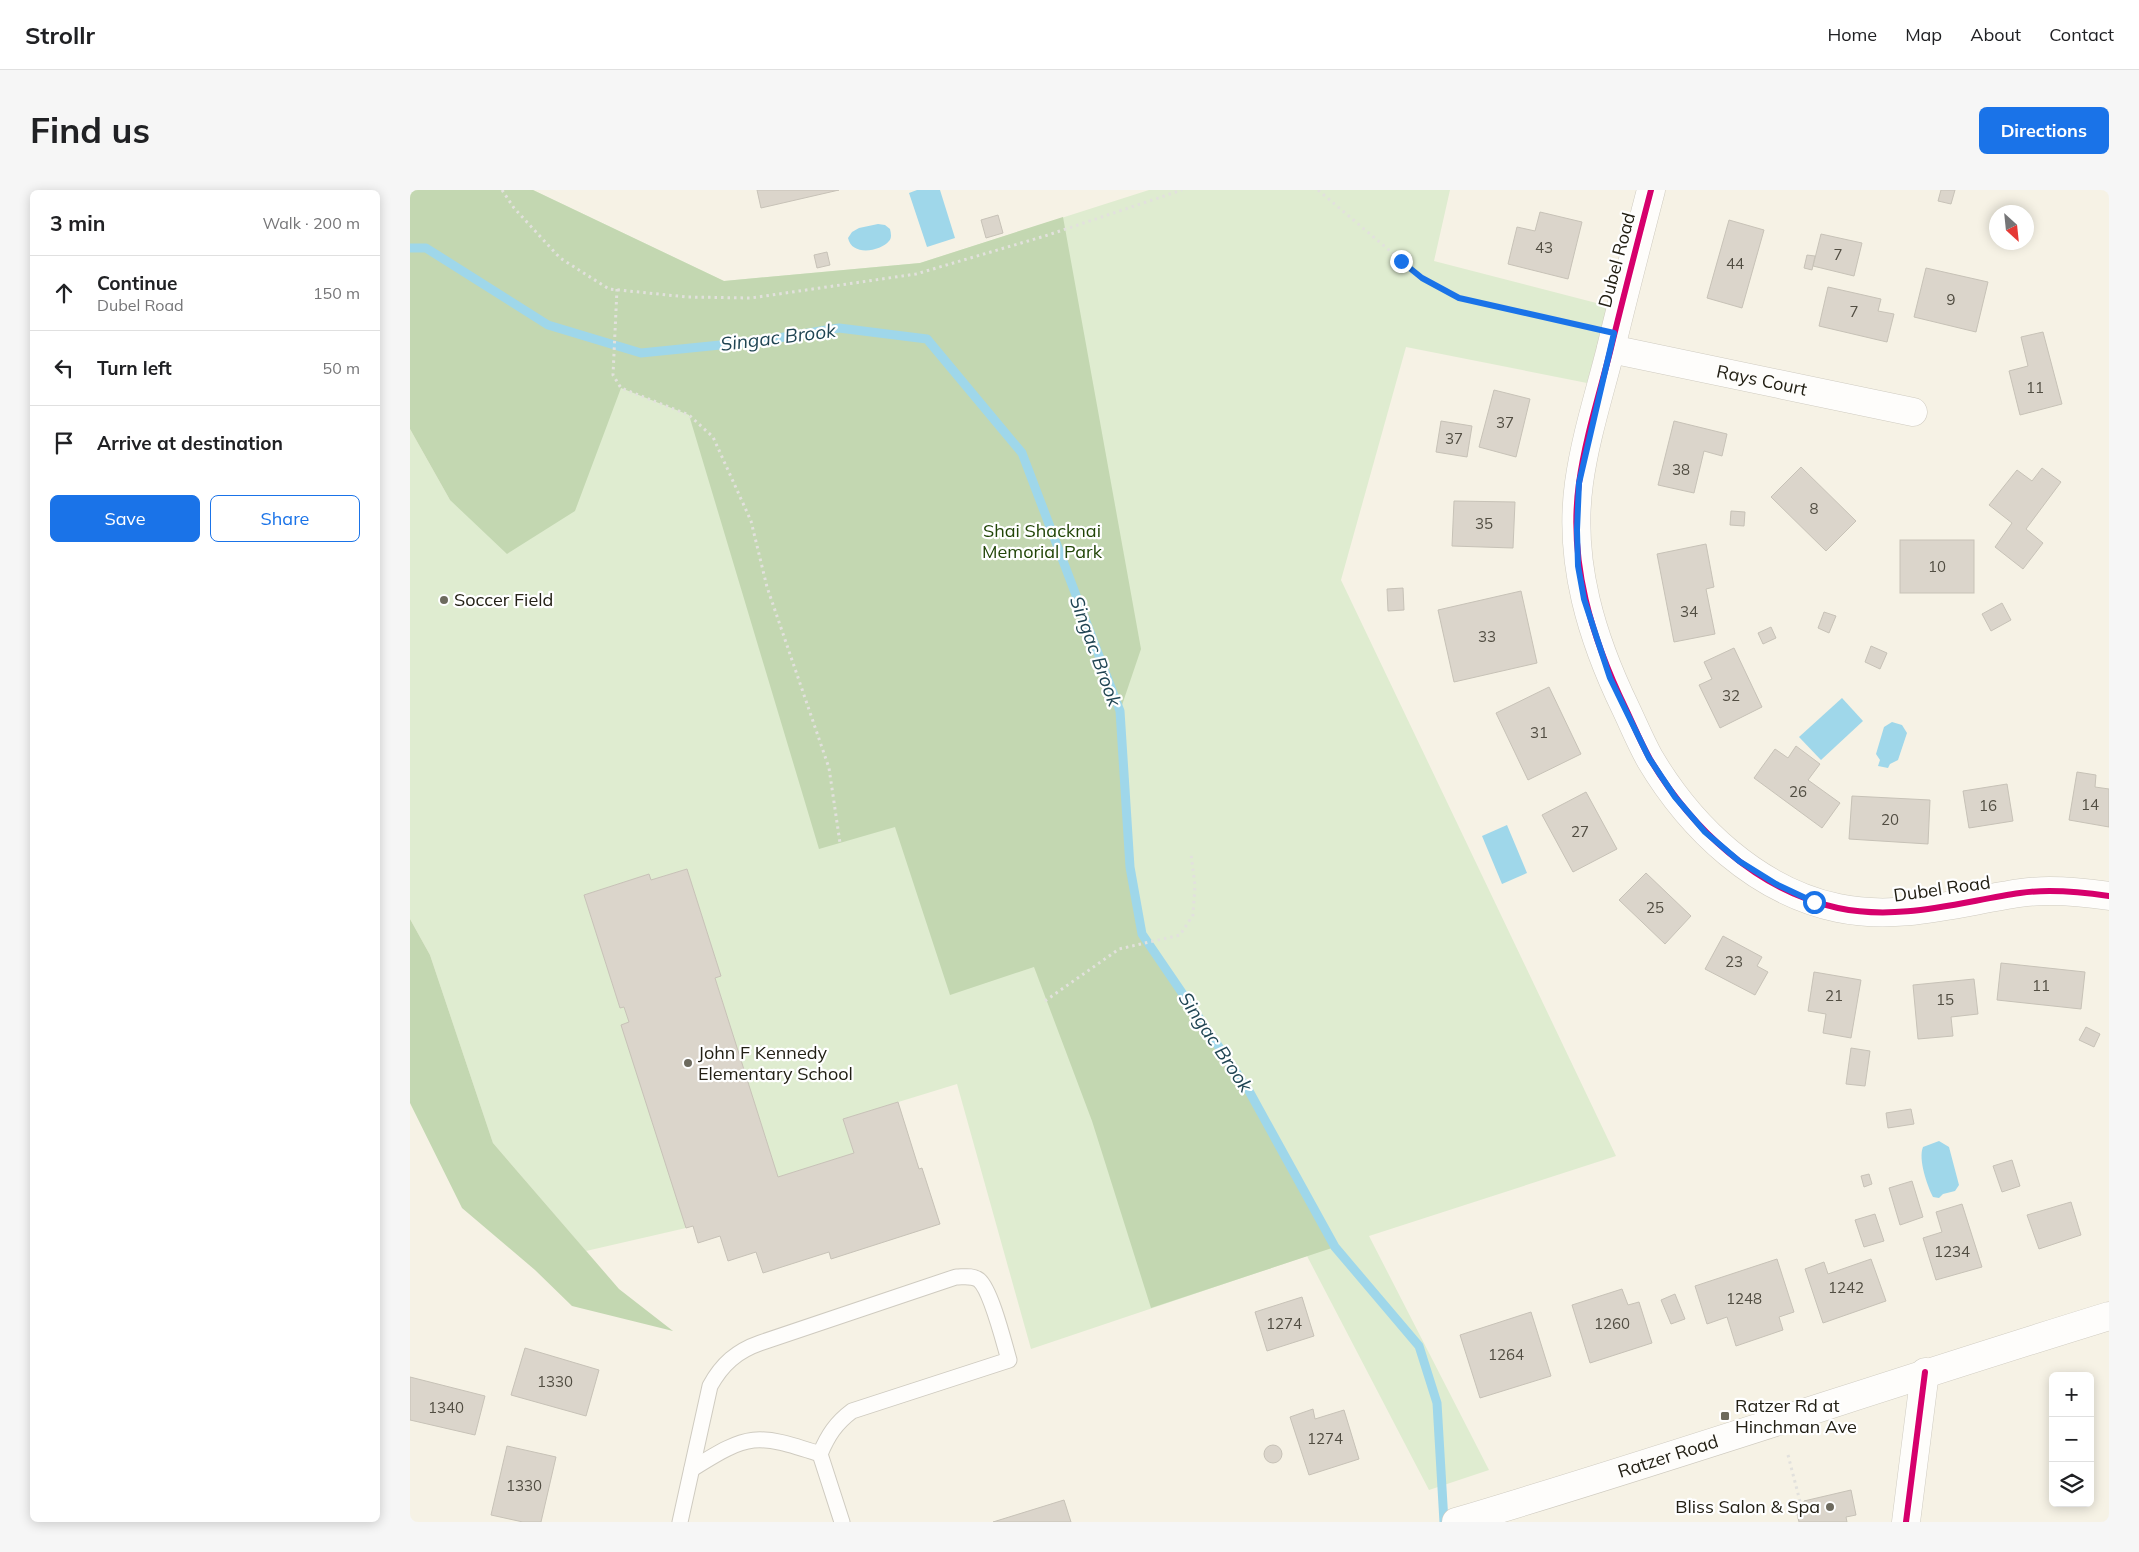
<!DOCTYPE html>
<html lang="en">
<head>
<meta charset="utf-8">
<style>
	:root { --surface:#fff; --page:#f6f6f6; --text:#202124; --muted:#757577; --line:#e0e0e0; --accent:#1a73e8 }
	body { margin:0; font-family:Mulish,sans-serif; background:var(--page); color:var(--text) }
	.controls { position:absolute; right:15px; bottom:15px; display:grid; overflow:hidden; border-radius:8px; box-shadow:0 2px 12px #0003 }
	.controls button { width:45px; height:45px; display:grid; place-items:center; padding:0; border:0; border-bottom:1px solid var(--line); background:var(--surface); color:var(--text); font:25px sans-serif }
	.compass { position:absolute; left:1579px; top:15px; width:45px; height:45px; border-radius:50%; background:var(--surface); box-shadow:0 2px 12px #0003; rotate:153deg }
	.stop { position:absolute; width:15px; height:15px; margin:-11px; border:4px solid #1a73e8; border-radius:50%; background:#fff }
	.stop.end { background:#1a73e8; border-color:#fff; box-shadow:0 1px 5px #0008 }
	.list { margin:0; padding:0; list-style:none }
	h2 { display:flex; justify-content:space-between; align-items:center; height:65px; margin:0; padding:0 20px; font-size:21px }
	h2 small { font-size:16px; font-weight:400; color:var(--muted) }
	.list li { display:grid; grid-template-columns:32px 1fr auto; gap:15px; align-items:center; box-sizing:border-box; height:75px; padding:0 20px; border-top:1px solid var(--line) }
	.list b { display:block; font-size:19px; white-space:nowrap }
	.list p { margin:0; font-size:16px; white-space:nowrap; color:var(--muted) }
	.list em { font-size:16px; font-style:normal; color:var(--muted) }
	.actions { display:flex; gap:10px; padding:15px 20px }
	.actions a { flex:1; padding:11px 0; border:1px solid var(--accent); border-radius:8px; text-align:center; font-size:18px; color:var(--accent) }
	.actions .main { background:var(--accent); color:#fff }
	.icon { flex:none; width:28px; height:28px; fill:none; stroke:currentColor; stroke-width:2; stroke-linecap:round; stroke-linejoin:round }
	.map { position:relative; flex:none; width:1699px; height:1332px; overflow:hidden; border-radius:8px }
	header { display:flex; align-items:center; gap:30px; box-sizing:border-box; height:70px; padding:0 25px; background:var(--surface); border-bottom:1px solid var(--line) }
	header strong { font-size:24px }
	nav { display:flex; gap:28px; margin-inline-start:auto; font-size:18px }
	.intro { display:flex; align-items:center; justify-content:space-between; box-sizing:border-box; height:120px; padding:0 30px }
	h1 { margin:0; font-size:35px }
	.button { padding:12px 22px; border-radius:8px; background:var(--accent); color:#fff; font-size:18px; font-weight:700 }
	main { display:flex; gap:30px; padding:0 30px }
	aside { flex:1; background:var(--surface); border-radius:8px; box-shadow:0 2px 12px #0003 }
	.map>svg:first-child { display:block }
	.green { fill:#dfecd0 }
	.forest { fill:#c3d7b1 }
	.water { fill:#9fd7ea }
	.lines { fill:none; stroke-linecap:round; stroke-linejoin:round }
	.stream { stroke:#9fd7ea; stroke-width:9 }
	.building { fill:#dbd5cb; stroke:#c7c2b7 }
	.service-casing { stroke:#cfcbc0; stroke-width:17 }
	.minor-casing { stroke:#cfcbc0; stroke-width:29 }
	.tertiary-casing { stroke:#cfcbc0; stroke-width:29 }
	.primary-casing { stroke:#cfcbc0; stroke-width:29 }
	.path { stroke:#e2e1dd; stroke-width:3; stroke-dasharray:2.5 4; stroke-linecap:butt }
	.service { stroke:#fefdfb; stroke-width:15 }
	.minor { stroke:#fefdfb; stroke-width:28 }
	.tertiary { stroke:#fefdfb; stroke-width:28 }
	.primary { stroke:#fefdfb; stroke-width:28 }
	.cycleway-casing { stroke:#fff; stroke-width:9 }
	.cycleway { stroke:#d6006c; stroke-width:6 }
	.route { stroke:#1a73e8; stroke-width:6 }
	.poi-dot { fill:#6d6a5e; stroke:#fff; stroke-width:2 }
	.labels { text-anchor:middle; stroke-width:4.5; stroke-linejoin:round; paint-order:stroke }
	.number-label { font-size:15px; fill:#514d42 }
	.street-label { font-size:18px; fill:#232015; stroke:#fff }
	.park-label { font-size:18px; fill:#214507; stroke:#fff }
	.poi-label { font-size:18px; fill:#232015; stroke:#fff; text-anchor:start }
	.water-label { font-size:19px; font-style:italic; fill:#204553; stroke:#fff }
</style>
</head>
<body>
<header>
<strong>Strollr</strong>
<nav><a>Home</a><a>Map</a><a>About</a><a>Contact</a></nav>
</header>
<div class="intro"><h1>Find us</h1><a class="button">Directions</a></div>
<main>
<aside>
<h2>3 min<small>Walk · 200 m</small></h2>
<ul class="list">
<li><svg class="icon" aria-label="ahead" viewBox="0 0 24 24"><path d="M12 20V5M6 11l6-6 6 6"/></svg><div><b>Continue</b><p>Dubel Road</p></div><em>150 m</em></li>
<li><svg class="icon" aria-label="left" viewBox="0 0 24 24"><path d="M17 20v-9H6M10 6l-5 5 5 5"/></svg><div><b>Turn left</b></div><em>50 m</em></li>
<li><svg class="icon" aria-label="arrive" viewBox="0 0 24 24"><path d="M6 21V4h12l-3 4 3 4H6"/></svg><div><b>Arrive at destination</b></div></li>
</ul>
<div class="actions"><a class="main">Save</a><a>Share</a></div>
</aside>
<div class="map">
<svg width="1699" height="1332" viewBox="0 0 1699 1332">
	<rect width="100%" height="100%" fill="#f6f2e5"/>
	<polygon class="green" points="0,0 123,0 314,91 510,73 739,0 1040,0 1024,71 1198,116 1177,193 996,157 931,390 1206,966 959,1046 1079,1280 1019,1300 897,1066 621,1159 547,894 433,929 444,963 368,987 305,788 311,786 277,679 241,690 239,684 174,705 210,818 214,817 219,832 212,835 276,1038 176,1061 83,953 20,765 0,729 0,239 40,310"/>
	<g class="forest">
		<polygon points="0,0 123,0 314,91 510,73 653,27 731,459 710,521 720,677 732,744 839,901 925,1057 741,1118 682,931 624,777 540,805 485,637 409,659 279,225 211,198 165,321 97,364 40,310 0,239"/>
		<polygon points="0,729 20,765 83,953 209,1099 263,1141 162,1116 125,1080 52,1018 0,913"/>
	</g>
	<g class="water">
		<polygon points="507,0 530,0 545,48 517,57 499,3"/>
		<path d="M468,34L475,35L480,39C481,43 482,48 479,51C471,61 442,67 438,48L442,42L449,38Z"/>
		<polygon points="1432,508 1453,531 1411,570 1389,547"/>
		<polygon points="1482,532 1492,535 1497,543 1488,570 1480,574 1478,578 1468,576 1470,570 1466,564 1474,537"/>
		<polygon points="1097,635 1117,683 1092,694 1072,646"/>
		<path d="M1529,951L1539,957L1549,995L1545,1001L1533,1004L1529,1008L1523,1007C1517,995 1508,969 1513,957Z"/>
	</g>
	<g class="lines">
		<polyline class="stream" points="0,58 16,58 138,135 231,163 350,151 429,138 517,149 612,263 710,521 720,677 732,744 839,901 925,1057 1009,1156 1027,1213 1034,1332"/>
	</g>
	<g class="building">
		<polygon points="347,0 429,0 351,18"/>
		<polygon points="1531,0 1545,0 1541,14 1528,11"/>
		<polygon points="1130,22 1172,32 1158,89 1098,74 1107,37 1125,41"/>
		<polygon points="588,25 593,43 576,48 571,30"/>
		<polygon points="1319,30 1354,40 1332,118 1297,108"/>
		<polygon points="1411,44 1452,53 1444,86 1403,76"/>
		<polygon points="417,62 420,75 407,78 404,65"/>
		<polygon points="1397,65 1405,66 1402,80 1394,78"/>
		<polygon points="1516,78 1578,92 1566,142 1504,127"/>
		<polygon points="1418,97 1471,109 1468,121 1484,124 1477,152 1409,136"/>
		<polygon points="1633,142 1652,214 1610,225 1599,181 1618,176 1611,147"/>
		<polygon points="1084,200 1120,209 1106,267 1069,257"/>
		<polygon points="1031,231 1062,236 1057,267 1026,262"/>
		<polygon points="1264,231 1317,244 1312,266 1294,261 1284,303 1248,295"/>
		<polygon points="1391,277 1446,331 1416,361 1361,307"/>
		<polygon points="1632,278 1651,292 1616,339 1633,353 1613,379 1585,357 1602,333 1579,315 1607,280 1622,291"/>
		<polygon points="1044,311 1105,312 1103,358 1042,356"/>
		<polygon points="1321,321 1335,322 1334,336 1320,335"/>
		<rect x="1490" y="350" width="74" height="53"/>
		<polygon points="1296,354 1304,397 1296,399 1305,444 1264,452 1247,364"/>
		<polygon points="993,398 994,420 978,421 977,399"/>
		<polygon points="1111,401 1127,473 1044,492 1028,420"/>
		<polygon points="1592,413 1601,430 1581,441 1572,424"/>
		<polygon points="1414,422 1426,426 1419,443 1408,438"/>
		<polygon points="1361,437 1366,448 1353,454 1348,443"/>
		<polygon points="1461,456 1477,463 1470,479 1455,472"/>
		<polygon points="1324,458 1352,517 1310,538 1289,495 1302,489 1294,472"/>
		<polygon points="1139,497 1171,564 1118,590 1086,523"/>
		<polygon points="1386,556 1410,574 1398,590 1430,613 1412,638 1344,588 1365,559 1378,568"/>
		<polygon points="1667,582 1686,585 1685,597 1699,599 1699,637 1659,630"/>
		<polygon points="1597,594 1603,631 1559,638 1553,601"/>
		<polygon points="1176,602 1207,659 1163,682 1132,625"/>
		<polygon points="1442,606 1520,610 1518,654 1439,649"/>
		<polygon points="277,679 311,786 305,788 368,987 444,963 433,929 488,912 509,979 512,978 530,1034 421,1069 419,1062 353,1083 346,1062 318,1071 310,1046 288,1053 283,1036 276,1038 211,835 219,832 214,817 210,818 174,705 239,684 241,690"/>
		<polygon points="1236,683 1281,726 1255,754 1209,710"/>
		<polygon points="1313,746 1352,767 1347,776 1358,782 1345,805 1295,779"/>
		<polygon points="1591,773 1675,782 1671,819 1587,810"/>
		<polygon points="1404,782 1451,790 1441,848 1413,843 1416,824 1398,821"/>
		<polygon points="1564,789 1568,824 1541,827 1543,846 1508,849 1503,795"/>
		<polygon points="1676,837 1690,844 1684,857 1669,850"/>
		<polygon points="1441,858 1460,861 1455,896 1436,894"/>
		<polygon points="1501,919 1504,934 1478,938 1476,923"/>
		<polygon points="1602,970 1610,996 1592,1002 1583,976"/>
		<polygon points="1459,984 1462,994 1454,997 1451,986"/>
		<polygon points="1502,991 1513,1027 1490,1035 1479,998"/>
		<polygon points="1661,1012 1671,1045 1629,1059 1617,1025"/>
		<polygon points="1552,1014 1572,1077 1526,1090 1513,1048 1532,1042 1526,1022"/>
		<polygon points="1465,1024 1474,1051 1454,1057 1445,1030"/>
		<polygon points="1367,1069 1384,1122 1369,1127 1373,1140 1326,1156 1317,1127 1297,1134 1285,1096"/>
		<polygon points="1461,1069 1476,1111 1413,1133 1395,1079 1414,1072 1418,1084"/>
		<polygon points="1212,1099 1218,1115 1229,1112 1242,1153 1180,1173 1162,1115"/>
		<polygon points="1265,1104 1275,1129 1261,1134 1251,1110"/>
		<polygon points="892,1107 904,1146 857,1161 845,1122"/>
		<polygon points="1121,1122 1141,1186 1070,1208 1050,1145"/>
		<polygon points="115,1158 189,1180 176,1226 101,1205"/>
		<polygon points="0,1187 75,1206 65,1245 0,1230"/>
		<polygon points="903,1219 905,1229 934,1220 949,1269 899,1285 880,1227"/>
		<circle cx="863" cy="1264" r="9"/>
		<polygon points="97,1256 146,1267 131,1332 113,1332 81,1325"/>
		<polygon points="1441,1300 1446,1325 1436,1327 1437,1332 1389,1332 1387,1324 1397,1322 1394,1311"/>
		<polygon points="654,1310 661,1332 583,1332"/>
	</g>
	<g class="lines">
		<g class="service-casing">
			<g id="service">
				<path d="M282,1279C339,1243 346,1243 410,1264"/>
				<path d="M270,1332L300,1196C312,1174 327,1161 350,1153L546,1087C554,1087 562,1085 569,1090C581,1100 594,1153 599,1170L442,1221C426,1233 418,1245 410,1264L432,1332"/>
			</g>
		</g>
		<g class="minor-casing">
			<g id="minor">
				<path d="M1241,0C1227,54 1213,108 1200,162C1189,205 1175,249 1169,293C1158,372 1182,449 1216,519C1224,536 1231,553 1240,569C1281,638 1347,701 1428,718C1490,731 1549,712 1610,703C1637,699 1672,702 1699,706"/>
				<path id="s1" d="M1201,159L1503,222"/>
			</g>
		</g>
		<g class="tertiary-casing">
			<polyline id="tertiary" points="1496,1332 1515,1182"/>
		</g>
		<g class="primary-casing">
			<g id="primary">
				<path id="s2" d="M1046,1332C1265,1267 1481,1193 1699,1126"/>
			</g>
		</g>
		<g class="path">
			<polyline points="92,0 104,18 150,68 199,99 277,107 341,108 506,84 635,46 772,0"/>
			<polyline points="908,0 1012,88 1049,107 1176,137"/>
			<polyline points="207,99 203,185 211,198 279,225 303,247 341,331 357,397 419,578 430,653"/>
			<polyline points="635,811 709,759 770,745 783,725 785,695 781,664"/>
			<polyline points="1378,1265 1393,1323"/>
		</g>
		<use href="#service" class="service"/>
		<use href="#minor" class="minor"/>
		<use href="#tertiary" class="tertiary"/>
		<use href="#primary" class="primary"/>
		<g class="cycleway-casing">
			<g id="cycleway">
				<path d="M1241,0C1227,54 1213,108 1200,162C1189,205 1175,249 1169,293C1158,372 1182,449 1216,519C1224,536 1231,553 1240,569C1281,638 1347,701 1428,718C1490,731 1549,712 1610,703C1637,699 1672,702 1699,706"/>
				<polyline points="1496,1332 1515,1182"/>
			</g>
		</g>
		<use href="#cycleway" class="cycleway"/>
	</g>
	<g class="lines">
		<polyline class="route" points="991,71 1012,88 1049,108 1204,143 1169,293 1167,340 1168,376 1174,409 1200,488 1239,568 1265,607 1295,642 1329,671 1366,694 1404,712"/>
	</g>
	<g class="poi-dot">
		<circle cx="34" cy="410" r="5"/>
		<circle cx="278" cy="873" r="5"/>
		<rect x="1310" y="1221" width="10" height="10" rx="2.5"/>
		<circle cx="1420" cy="1317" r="5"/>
	</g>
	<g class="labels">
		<g class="number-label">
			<text x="1134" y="63">43</text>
			<text x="1428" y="70">7</text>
			<text x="1325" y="79">44</text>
			<text x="1541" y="115">9</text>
			<text x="1444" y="127">7</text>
			<text x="1625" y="203">11</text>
			<text x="1095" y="238">37</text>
			<text x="1044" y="254">37</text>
			<text x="1271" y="285">38</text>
			<text x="1404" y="324">8</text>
			<text x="1074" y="339">35</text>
			<text x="1527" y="382">10</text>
			<text x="1279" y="427">34</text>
			<text x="1077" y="452">33</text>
			<text x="1321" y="511">32</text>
			<text x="1129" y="548">31</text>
			<text x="1388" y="607">26</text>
			<text x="1680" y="620">14</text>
			<text x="1578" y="621">16</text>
			<text x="1480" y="635">20</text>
			<text x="1170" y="647">27</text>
			<text x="1245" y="723">25</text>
			<text x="1324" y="777">23</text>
			<text x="1631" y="801">11</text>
			<text x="1424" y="811">21</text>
			<text x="1535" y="815">15</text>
			<text x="1542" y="1067">1234</text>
			<text x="1436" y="1103">1242</text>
			<text x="1334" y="1114">1248</text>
			<text x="874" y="1139">1274</text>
			<text x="1202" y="1139">1260</text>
			<text x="1096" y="1170">1264</text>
			<text x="145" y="1197">1330</text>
			<text x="36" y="1223">1340</text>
			<text x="915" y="1254">1274</text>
			<text x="114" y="1301">1330</text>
		</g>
		<g class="street-label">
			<text transform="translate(1207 70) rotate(-75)" y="6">Dubel Road</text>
			<text dy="6" stroke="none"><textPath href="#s1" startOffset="154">Rays Court</textPath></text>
			<text transform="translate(1532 699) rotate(-8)" y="6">Dubel Road</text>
			<text dy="6" stroke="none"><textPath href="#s2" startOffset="222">Ratzer Road</textPath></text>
		</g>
		<g class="park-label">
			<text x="632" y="347">Shai Shacknai<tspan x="632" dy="21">Memorial Park</tspan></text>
		</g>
		<g class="poi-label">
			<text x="44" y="416">Soccer Field</text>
			<text x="288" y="869">John F Kennedy<tspan x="288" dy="21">Elementary School</tspan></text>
			<text x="1325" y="1222">Ratzer Rd at<tspan x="1325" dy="21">Hinchman Ave</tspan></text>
			<text x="1410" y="1323" text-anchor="end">Bliss Salon &amp; Spa</text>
		</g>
		<g class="water-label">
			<text transform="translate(368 147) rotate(-7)" y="7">Singac Brook</text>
			<text transform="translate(686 461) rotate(70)" y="7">Singac Brook</text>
			<text transform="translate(806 852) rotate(56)" y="7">Singac Brook</text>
		</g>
	</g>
</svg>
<div class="controls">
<button>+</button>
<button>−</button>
<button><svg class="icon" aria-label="layers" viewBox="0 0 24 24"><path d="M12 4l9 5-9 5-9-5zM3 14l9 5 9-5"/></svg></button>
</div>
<svg class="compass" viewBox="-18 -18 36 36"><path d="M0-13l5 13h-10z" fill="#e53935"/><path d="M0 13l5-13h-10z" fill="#757577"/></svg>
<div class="stop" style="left:1404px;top:712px"></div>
<div class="stop end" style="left:991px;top:71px"></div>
</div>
</main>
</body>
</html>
